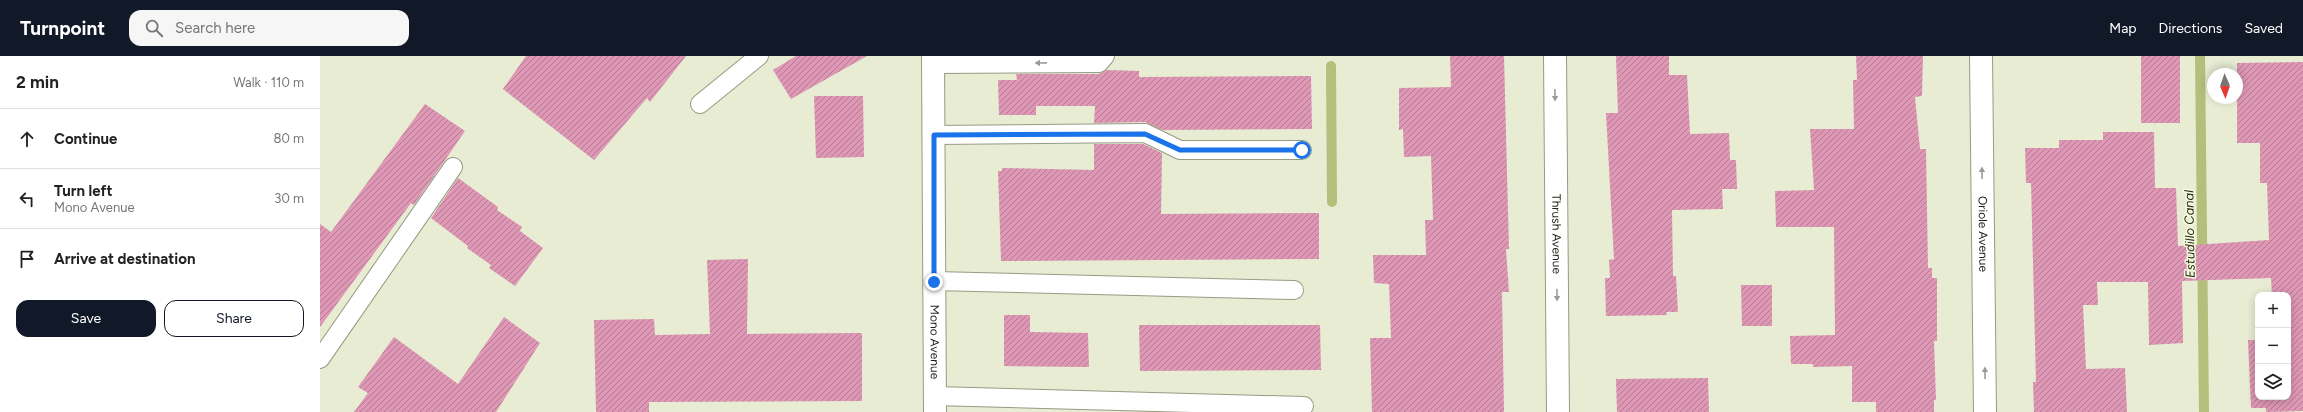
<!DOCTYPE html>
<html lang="en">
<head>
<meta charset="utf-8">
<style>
	:root { --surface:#fff; --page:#f6f6f6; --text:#222; --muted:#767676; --line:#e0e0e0; --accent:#111827 }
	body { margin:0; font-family:Figtree,sans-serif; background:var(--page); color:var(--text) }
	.controls { position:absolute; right:12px; bottom:12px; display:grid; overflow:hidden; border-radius:8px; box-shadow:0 2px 10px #0003 }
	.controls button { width:36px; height:36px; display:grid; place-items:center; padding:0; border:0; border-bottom:1px solid var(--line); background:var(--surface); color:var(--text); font:20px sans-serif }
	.compass { position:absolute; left:1887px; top:12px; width:36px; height:36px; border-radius:50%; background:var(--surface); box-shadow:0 2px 10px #0003; rotate:178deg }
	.stop { position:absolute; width:12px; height:12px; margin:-9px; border:3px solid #1a73e8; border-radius:50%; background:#fff }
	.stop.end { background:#1a73e8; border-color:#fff; box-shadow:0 1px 4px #0008 }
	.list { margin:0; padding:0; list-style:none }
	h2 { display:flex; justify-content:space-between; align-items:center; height:52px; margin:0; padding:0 16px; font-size:17px }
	h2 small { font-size:13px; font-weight:400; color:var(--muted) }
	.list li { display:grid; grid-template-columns:26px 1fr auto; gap:12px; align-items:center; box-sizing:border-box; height:60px; padding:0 16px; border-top:1px solid var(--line) }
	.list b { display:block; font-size:15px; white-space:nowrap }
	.list p { margin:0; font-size:13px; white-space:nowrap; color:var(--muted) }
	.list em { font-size:13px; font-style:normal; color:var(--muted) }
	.actions { display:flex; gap:8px; padding:12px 16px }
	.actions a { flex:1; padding:9px 0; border:1px solid var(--accent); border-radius:12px; text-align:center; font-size:14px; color:var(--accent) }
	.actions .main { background:var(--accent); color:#fff }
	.icon { flex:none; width:22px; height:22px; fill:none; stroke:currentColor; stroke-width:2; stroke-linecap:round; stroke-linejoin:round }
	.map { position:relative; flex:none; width:1983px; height:356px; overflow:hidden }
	header { display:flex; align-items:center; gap:24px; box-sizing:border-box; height:56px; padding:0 20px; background:var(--accent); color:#fff }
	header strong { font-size:19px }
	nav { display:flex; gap:22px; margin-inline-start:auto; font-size:14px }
	.search { width:280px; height:36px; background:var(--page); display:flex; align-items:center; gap:10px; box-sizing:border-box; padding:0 14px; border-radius:12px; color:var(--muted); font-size:15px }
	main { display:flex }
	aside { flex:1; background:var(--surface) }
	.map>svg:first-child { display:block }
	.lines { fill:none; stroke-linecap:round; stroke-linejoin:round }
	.stream { stroke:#b3bf7b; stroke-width:10 }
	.building { fill:url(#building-hatch) }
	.service-casing { stroke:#969b84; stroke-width:20 }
	.minor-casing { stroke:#969b84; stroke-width:24 }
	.service { stroke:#fff; stroke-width:18 }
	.minor { stroke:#fff; stroke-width:22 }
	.oneway { fill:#9a9b97 }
	.route { stroke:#1a73e8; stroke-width:5 }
	.labels { text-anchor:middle; stroke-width:3; stroke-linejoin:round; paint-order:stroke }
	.street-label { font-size:12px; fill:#1f2118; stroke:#f4fae0 }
	.water-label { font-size:13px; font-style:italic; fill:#2a2f11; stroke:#f4fae0 }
</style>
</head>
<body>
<header>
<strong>Turnpoint</strong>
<div class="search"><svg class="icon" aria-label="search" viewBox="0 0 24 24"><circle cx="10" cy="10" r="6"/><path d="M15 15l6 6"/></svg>Search here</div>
<nav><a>Map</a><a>Directions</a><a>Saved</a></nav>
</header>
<main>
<aside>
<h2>2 min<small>Walk · 110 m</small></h2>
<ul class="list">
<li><svg class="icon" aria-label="ahead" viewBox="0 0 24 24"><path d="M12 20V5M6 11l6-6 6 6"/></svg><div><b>Continue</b></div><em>80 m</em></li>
<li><svg class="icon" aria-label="left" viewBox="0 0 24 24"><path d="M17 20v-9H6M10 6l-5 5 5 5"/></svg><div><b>Turn left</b><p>Mono Avenue</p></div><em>30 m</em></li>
<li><svg class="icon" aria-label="arrive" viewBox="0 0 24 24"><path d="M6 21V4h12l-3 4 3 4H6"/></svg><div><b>Arrive at destination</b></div></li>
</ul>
<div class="actions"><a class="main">Save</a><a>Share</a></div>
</aside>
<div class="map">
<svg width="1983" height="356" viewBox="0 0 1983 356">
	<defs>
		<pattern id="building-hatch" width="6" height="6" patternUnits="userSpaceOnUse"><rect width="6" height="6" fill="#de97b4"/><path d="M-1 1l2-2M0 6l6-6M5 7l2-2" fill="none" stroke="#b37b91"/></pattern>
	</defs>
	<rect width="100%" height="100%" fill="#e7ecd3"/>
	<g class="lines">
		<g class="stream">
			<polyline points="1880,0 1884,356"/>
			<polyline points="1011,10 1012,146"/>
		</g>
	</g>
	<g class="building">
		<polygon points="206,0 366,0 330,46 327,42 274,104 183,33"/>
		<polygon points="476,0 547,0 471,43 453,14"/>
		<polygon points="1130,0 1184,0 1189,193 1186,193 1189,236 1182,236 1184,356 1052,356 1050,282 1071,282 1069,228 1054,227 1053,199 1106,199 1105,164 1113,164 1111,100 1084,101 1083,73 1079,74 1079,32 1131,31"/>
		<polygon points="1296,0 1349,0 1349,19 1367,19 1370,78 1409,77 1410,104 1416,104 1417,133 1402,133 1403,153 1352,154 1353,220 1356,220 1358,256 1346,256 1347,259 1286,260 1285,222 1290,222 1289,204 1294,203 1286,57 1298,57"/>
		<polygon points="1536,0 1603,0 1602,40 1595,41 1600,93 1606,93 1608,212 1612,212 1612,222 1617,222 1617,285 1614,285 1616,344 1614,344 1614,356 1556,356 1556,346 1532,346 1532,310 1493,311 1493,308 1471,308 1470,280 1515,279 1514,171 1456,171 1455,135 1494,134 1490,73 1534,73 1533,24 1537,24"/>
		<rect x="1821" y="0" width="39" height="67"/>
		<polygon points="1983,6 1983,355 1946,356 1946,352 1931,352 1928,284 1938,284 1938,341 1968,341 1968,239 1952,239 1951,222 1862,225 1863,287 1829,289 1828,226 1777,226 1778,249 1763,249 1766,313 1805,312 1807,356 1714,356 1713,326 1716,326 1711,127 1706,127 1705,92 1739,92 1739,84 1783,84 1783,76 1834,76 1835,132 1856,132 1858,190 1949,184 1947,127 1940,127 1940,87 1917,87 1917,7"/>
		<polygon points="787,14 819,15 819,21 991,20 992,73 842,74 825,66 774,67 775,50 716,50 716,59 679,59 678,24 697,24 696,18 779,18"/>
		<polygon points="494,40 543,40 544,101 496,102"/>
		<polygon points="105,48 145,75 94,149 91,147 0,271 0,168 11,176"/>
		<polygon points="774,88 823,88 842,97 841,158 999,157 999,203 681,205 678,115 682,115 682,112 774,114"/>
		<polygon points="138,122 178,151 177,154 202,171 200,175 223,192 195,230 169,212 171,209 147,192 148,190 111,162"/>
		<polygon points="428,203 427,278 542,277 542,345 329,346 329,356 276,356 274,264 334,263 335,279 390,278 387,204"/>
		<polygon points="1421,229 1452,229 1452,270 1422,270"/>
		<polygon points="684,259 710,259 710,276 768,277 769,311 684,310"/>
		<polygon points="184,261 220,287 176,356 34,356 48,337 38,331 74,281 138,328"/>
		<polygon points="819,269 1000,269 1001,314 820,315"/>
		<polygon points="1388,322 1389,356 1297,356 1296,323"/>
	</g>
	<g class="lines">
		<g class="service-casing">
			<g id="service">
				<polyline points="613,8 779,7 785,0"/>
				<polyline points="380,48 439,0"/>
				<polyline points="614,79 825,77 860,94 982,94"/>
				<polyline points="614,225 974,234"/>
				<polyline points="0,303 133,111"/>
				<polyline points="615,340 984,350"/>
			</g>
		</g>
		<g class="minor-casing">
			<g id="minor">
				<path id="s1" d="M613,0L615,356"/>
				<path id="s2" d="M1235,0L1238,356"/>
				<path id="s3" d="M1661,0L1665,356"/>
			</g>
		</g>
		<use href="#service" class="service"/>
		<use href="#minor" class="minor"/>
	</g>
	<defs><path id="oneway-solid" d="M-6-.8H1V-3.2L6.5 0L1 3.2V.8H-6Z"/></defs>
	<g class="oneway">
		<use href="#oneway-solid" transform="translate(721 7) rotate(179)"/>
		<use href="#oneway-solid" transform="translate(1235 39) rotate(89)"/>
		<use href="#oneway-solid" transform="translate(1662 117) rotate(-91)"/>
		<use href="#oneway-solid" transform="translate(1237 239) rotate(89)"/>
		<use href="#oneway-solid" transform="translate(1665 317) rotate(-91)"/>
	</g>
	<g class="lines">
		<polyline class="route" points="614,226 614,79 825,78 860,94 982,94"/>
	</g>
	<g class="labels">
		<g class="street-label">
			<text dy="4" stroke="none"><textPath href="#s2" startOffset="178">Thrush Avenue</textPath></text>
			<text dy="4" stroke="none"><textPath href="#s3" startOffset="178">Oriole Avenue</textPath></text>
			<text dy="4" stroke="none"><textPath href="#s1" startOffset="286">Mono Avenue</textPath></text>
		</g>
		<g class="water-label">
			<text transform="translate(1869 178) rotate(-91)" y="5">Estudillo Canal</text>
		</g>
	</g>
</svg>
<div class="controls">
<button>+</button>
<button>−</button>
<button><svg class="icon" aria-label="layers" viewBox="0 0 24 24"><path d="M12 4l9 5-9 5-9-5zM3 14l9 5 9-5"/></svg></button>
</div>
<svg class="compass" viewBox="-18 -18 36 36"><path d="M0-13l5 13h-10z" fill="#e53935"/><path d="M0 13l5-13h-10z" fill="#767676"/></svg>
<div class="stop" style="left:982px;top:94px"></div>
<div class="stop end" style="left:614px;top:226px"></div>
</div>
</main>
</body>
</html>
